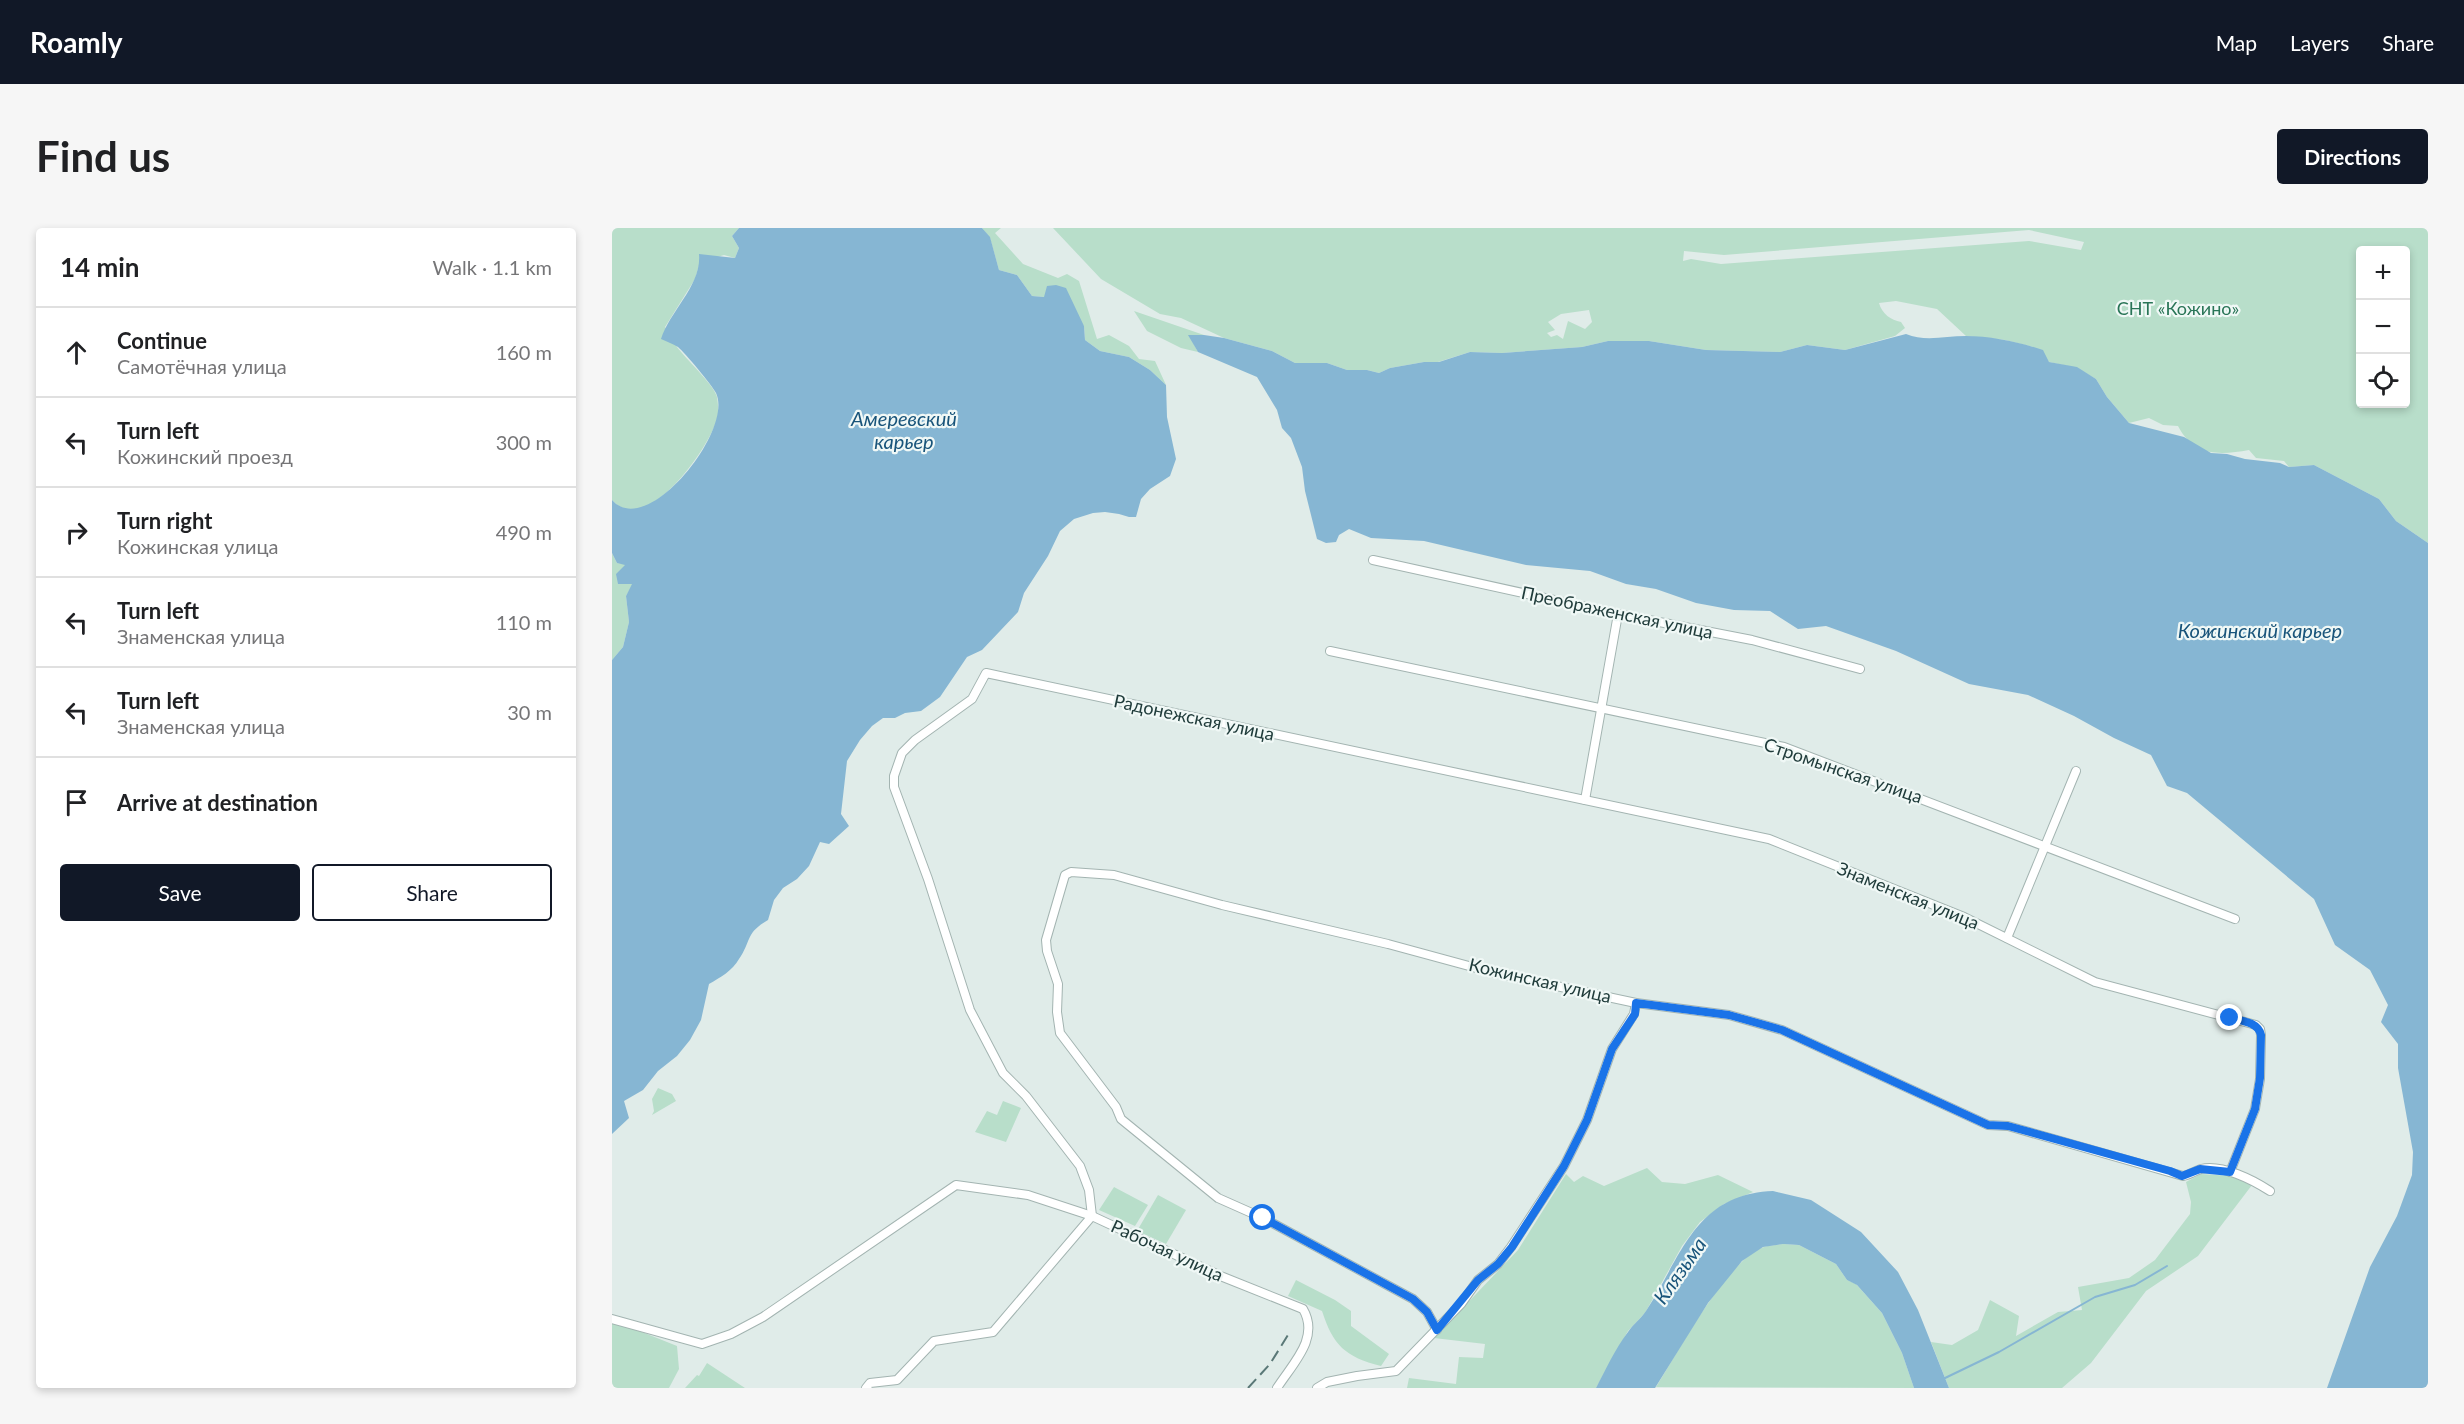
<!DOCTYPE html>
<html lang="en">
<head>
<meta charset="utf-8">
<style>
	:root { --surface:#fff; --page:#f6f6f6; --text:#202124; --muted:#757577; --line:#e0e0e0; --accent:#111827 }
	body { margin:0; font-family:Lato,sans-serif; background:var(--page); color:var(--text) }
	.controls { position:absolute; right:18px; top:18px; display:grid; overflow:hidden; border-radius:6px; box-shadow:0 3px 9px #0003 }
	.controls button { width:54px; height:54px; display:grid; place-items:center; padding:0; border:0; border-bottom:2px solid var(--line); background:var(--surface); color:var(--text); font:30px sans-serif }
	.stop { position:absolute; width:18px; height:18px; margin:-14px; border:4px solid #1a73e8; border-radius:50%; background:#fff }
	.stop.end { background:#1a73e8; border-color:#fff; box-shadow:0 2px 6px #0008 }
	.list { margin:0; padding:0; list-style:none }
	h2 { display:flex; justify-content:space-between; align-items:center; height:78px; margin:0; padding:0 24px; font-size:26px }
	h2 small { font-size:20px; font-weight:400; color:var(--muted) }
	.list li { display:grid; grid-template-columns:39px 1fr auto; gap:18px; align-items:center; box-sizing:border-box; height:90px; padding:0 24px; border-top:2px solid var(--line) }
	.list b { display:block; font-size:22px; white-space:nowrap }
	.list p { margin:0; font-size:20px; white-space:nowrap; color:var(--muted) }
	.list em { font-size:20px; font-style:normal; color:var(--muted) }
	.actions { display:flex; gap:12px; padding:18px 24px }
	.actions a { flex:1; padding:14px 0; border:2px solid var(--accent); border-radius:6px; text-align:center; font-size:21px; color:var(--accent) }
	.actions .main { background:var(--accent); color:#fff }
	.icon { flex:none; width:33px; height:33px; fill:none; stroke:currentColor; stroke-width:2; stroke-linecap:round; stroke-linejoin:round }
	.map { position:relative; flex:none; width:1816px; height:1160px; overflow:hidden; border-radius:6px }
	header { display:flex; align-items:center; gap:36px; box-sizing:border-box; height:84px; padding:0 30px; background:var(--accent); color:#fff }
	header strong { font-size:28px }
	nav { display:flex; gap:33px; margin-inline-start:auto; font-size:21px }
	.intro { display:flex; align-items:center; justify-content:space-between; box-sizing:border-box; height:144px; padding:0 36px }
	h1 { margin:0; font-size:42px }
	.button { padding:15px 27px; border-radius:6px; background:var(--accent); color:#fff; font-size:21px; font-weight:700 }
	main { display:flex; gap:36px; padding:0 36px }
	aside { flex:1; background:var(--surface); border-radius:6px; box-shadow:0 3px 9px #0003 }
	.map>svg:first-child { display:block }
	.green { fill:#b8deca; fill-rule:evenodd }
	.water { fill:#86b6d3 }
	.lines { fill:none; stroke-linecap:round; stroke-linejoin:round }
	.stream { stroke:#86b6d3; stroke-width:2 }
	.street-casing { stroke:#a3b4b1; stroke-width:10 }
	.street { stroke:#fff; stroke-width:8 }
	.rail { stroke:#5a7877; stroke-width:2; stroke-dasharray:12 6; stroke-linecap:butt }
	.route { stroke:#1a73e8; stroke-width:8 }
	.labels { text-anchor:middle; stroke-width:4.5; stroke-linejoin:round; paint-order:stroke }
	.park-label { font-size:18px; fill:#297557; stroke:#f0f8f6 }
	.street-label { font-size:18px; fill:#203c3b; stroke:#f0f8f6 }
	.water-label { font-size:20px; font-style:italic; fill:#18547a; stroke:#f0f8f6 }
</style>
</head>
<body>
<header>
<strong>Roamly</strong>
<nav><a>Map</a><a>Layers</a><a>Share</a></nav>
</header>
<div class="intro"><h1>Find us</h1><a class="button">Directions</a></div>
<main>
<aside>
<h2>14 min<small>Walk · 1.1 km</small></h2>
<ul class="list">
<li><svg class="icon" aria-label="ahead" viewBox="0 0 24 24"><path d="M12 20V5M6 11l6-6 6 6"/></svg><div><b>Continue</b><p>Самотёчная улица</p></div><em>160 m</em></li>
<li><svg class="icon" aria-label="left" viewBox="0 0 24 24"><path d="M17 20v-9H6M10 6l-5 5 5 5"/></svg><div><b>Turn left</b><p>Кожинский проезд</p></div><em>300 m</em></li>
<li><svg class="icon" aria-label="right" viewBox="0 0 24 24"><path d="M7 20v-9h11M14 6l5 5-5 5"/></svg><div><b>Turn right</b><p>Кожинская улица</p></div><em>490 m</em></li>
<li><svg class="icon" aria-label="left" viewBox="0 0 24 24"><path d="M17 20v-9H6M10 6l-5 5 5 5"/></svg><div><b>Turn left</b><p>Знаменская улица</p></div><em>110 m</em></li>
<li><svg class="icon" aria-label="left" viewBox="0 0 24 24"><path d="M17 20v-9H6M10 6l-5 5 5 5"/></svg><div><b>Turn left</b><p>Знаменская улица</p></div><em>30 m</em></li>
<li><svg class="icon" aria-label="arrive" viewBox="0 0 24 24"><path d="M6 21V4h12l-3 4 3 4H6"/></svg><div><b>Arrive at destination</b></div></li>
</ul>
<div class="actions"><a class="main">Save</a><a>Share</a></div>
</aside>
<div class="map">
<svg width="1816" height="1160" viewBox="0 0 1816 1160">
	<rect width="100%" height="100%" fill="#e0ece9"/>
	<g class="green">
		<path d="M0,0H127L120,8L127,20L123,30L112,27L88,34L83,51L53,99C57,105 61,112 65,119C73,130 103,158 105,169C106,175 107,185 105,191C97,220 34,311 0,272Z"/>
		<polygon points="370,0 389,0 383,5 411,36 446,50 455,46 467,53 485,111 497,107 517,118 527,131 543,133 554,157 538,142 517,129 488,123 473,112 472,98 432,69 420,68 405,47 387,42 378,10"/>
		<path d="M441,0H1816V315L1784,293L1767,271L1702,237L1677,239L1672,233L1644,230L1637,222C1608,227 1582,229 1566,198L1551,197L1537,190L1517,195L1495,169L1484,151L1465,140L1437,134L1421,119L1393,112L1354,108L1325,81L1284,73L1267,75C1270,86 1279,92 1289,94L1293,100L1283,108L1233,122L1195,117L1168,124L1094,122L1037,113H996L970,119L890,125L858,124L826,134H812L778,140L767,145L755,142H735L715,135H683L660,123L612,110L569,90L548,86L489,51ZM1417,2L1472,14L1469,22L1417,13L1109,36L1079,31L1071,33L1072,23L1112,27ZM1748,22H1794V176H1748ZM977,82L980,94L973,101L956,93L951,111L945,107L939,109L935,105L943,102L936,94L949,86Z"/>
		<polygon points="522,83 592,107 577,107 586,124 569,120 535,103"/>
		<polygon points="0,325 5,335 13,336 21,356 14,368 17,394 11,419 0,432"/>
		<polygon points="46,860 60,866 64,873 40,887 42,883 40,871"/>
		<polygon points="391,873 409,880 394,914 363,904 375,883 385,887"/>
		<polygon points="1035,940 1050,954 1073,956 1106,947 1141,964 1112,976 1088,994 1070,1018 1033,1085 1016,1103 984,1160 795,1160 797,1150 844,1156 847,1129 871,1130 873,1116 822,1110 906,1022 954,946 962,954 971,948 992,958"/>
		<polygon points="1589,946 1620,948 1640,957 1586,1028 1534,1063 1479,1135 1450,1160 1337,1160 1319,1114 1340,1117 1366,1102 1378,1072 1407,1088 1404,1108 1446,1084 1470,1082 1466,1059 1517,1050 1543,1032 1578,986 1579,974 1574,954"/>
		<polygon points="502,959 536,977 523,998 487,982"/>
		<polygon points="546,967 574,982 554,1016 525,1003"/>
		<path d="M1171,1016L1187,1017L1224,1036L1235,1052L1244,1056L1270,1085L1290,1125L1302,1160L1044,1159C1065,1126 1116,1030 1152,1019C1158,1017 1165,1017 1171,1016Z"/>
		<path d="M684,1052L723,1072L739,1083V1098L777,1126L769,1138C733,1129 721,1117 710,1083L676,1068Z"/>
		<polygon points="0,1092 65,1118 67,1141 57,1160 0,1160"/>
		<polygon points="95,1135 133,1160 73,1160 85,1147 87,1148"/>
	</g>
	<g class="water">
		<path d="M127,0H370L378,9L387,42L405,47L420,68L432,69L435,58L444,57L454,60L472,98L473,112L488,123L517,129L538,142L554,157L555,189L564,231L558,248L538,261L529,271L524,289H517L507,286L493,284L481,285L462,291L448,303L436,328L412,365L406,384L370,422L355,429L328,469L309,483L293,485L283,490H271L260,498L248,512L235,533L229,586L237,598L217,616L208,614L197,638L185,651L171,660L162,672L156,692C133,705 140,712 127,731C120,743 109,749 97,756L89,792L78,812L65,828L46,843L31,862L12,873L17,890L0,906V432L11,419L17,394L14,368L20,356H6L4,346L13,337L5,335L0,325V272C35,312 122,202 104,165C100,157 73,125 66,119C61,116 54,113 49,111C58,83 90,57 87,26L123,30L127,20L120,8Z"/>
		<path d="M1294,106C1313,114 1333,108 1354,108C1379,108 1407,114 1431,122L1437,134L1465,139L1484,151L1495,169L1517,195L1572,209L1599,225L1615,226L1633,231L1668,235L1677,239L1702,237L1767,271L1784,293L1816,315V1160H1715L1758,1039L1785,988L1800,947L1801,924L1786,840V816L1769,794L1776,777L1758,742L1723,717L1702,671L1575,565L1555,558L1539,527L1502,510L1462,488L1416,467L1357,456L1284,423L1214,398L1186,401L1158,383L1122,382L1084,375L1044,361L1014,356L978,343L914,337L812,313L759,310L737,301L727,307L724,314L714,315L705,311L693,263L690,239L679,210L670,200L665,182L645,149L586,124L576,107H592L612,110L660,123L683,135H715L735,142H755L767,145L778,140L812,134H827L858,124L890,125L970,119L996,113H1037L1094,122L1168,124L1195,117L1233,122Z"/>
		<path d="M1161,963L1199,972L1249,1004L1286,1044L1306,1082L1337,1160H1302L1290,1125L1270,1085L1245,1057L1235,1052L1224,1036L1187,1017L1171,1016L1151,1019L1130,1033L1096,1075L1043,1160H984C994,1141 1003,1121 1016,1104C1021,1096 1029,1091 1034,1083C1070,1028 1083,966 1161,963Z"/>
	</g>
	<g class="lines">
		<polyline class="stream" points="1331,1151 1387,1124 1483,1069 1523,1057 1555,1038"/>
		<g class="street-casing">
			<g id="street">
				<polyline points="761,332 1006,386 1140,412 1248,441"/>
				<polyline points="718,423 1172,519 1623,691"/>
				<polyline points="973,572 1006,386"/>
				<polyline points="1395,710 1464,543"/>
				<polyline points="480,988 477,962 468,938 414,868 391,845 358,782 316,651 282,559 282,548 290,525 303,512 360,471 374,445 1157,611 1352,689 1483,754 1644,797 1648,801 1649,807 1648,851 1643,881 1618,944"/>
				<path d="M0,1091L90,1116L119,1106L151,1089L344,957L416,967L480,988L611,1049L691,1081C708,1110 681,1135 665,1160"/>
				<path d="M825,1102L815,1084L801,1071L651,990L606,970L509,891L504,879L448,805L445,784L446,756L435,723L434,712L453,647L459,644L502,647L610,677L776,716L879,744L1024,775L1117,787L1170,802L1376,897L1396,898L1571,948C1577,947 1583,943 1589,941C1610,936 1641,952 1658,963"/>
				<polyline points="254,1160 258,1155 285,1152 322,1113 381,1104 480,988"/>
				<polyline points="705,1160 715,1154 745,1148 784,1143 849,1076 866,1052 886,1036 899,1019 952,938 975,892 1000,821 1022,786 1024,775"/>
			</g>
		</g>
		<use href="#street" class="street"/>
		<polyline class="rail" points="636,1160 658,1136 676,1107"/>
	</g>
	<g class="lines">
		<path class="route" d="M651,990L801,1071L815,1084L825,1102L866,1052L886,1036L900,1019L952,938L975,892L1000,821L1023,786L1024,775L1117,787L1170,802L1376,897L1396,898L1558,943L1570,948L1588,941L1618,944L1643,881L1648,850L1649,807C1646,794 1630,793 1618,790"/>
	</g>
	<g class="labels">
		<g class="park-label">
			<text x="1566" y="87">СНТ «Кожино»</text>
		</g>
		<g class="street-label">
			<text transform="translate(1005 385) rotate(12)" y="6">Преображенская улица</text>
			<text transform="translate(582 490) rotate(12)" y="6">Радонежская улица</text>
			<text transform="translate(1231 543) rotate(19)" y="6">Стромынская улица</text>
			<text transform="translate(1296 668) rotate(22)" y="6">Знаменская улица</text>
			<text transform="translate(928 753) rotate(13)" y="6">Кожинская улица</text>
			<text transform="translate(555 1023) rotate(25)" y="6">Рабочая улица</text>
		</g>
		<g class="water-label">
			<text x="292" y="198">Амеревский<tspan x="292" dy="23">карьер</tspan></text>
			<text x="1648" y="410">Кожинский карьер</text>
			<text transform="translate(1068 1043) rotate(-55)" y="7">Клязьма</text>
		</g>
	</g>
</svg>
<div class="controls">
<button>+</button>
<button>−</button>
<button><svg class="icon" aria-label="locate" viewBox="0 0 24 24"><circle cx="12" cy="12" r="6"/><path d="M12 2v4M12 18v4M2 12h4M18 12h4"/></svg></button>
</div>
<div class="stop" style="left:651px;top:990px"></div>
<div class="stop end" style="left:1618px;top:790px"></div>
</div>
</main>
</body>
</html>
